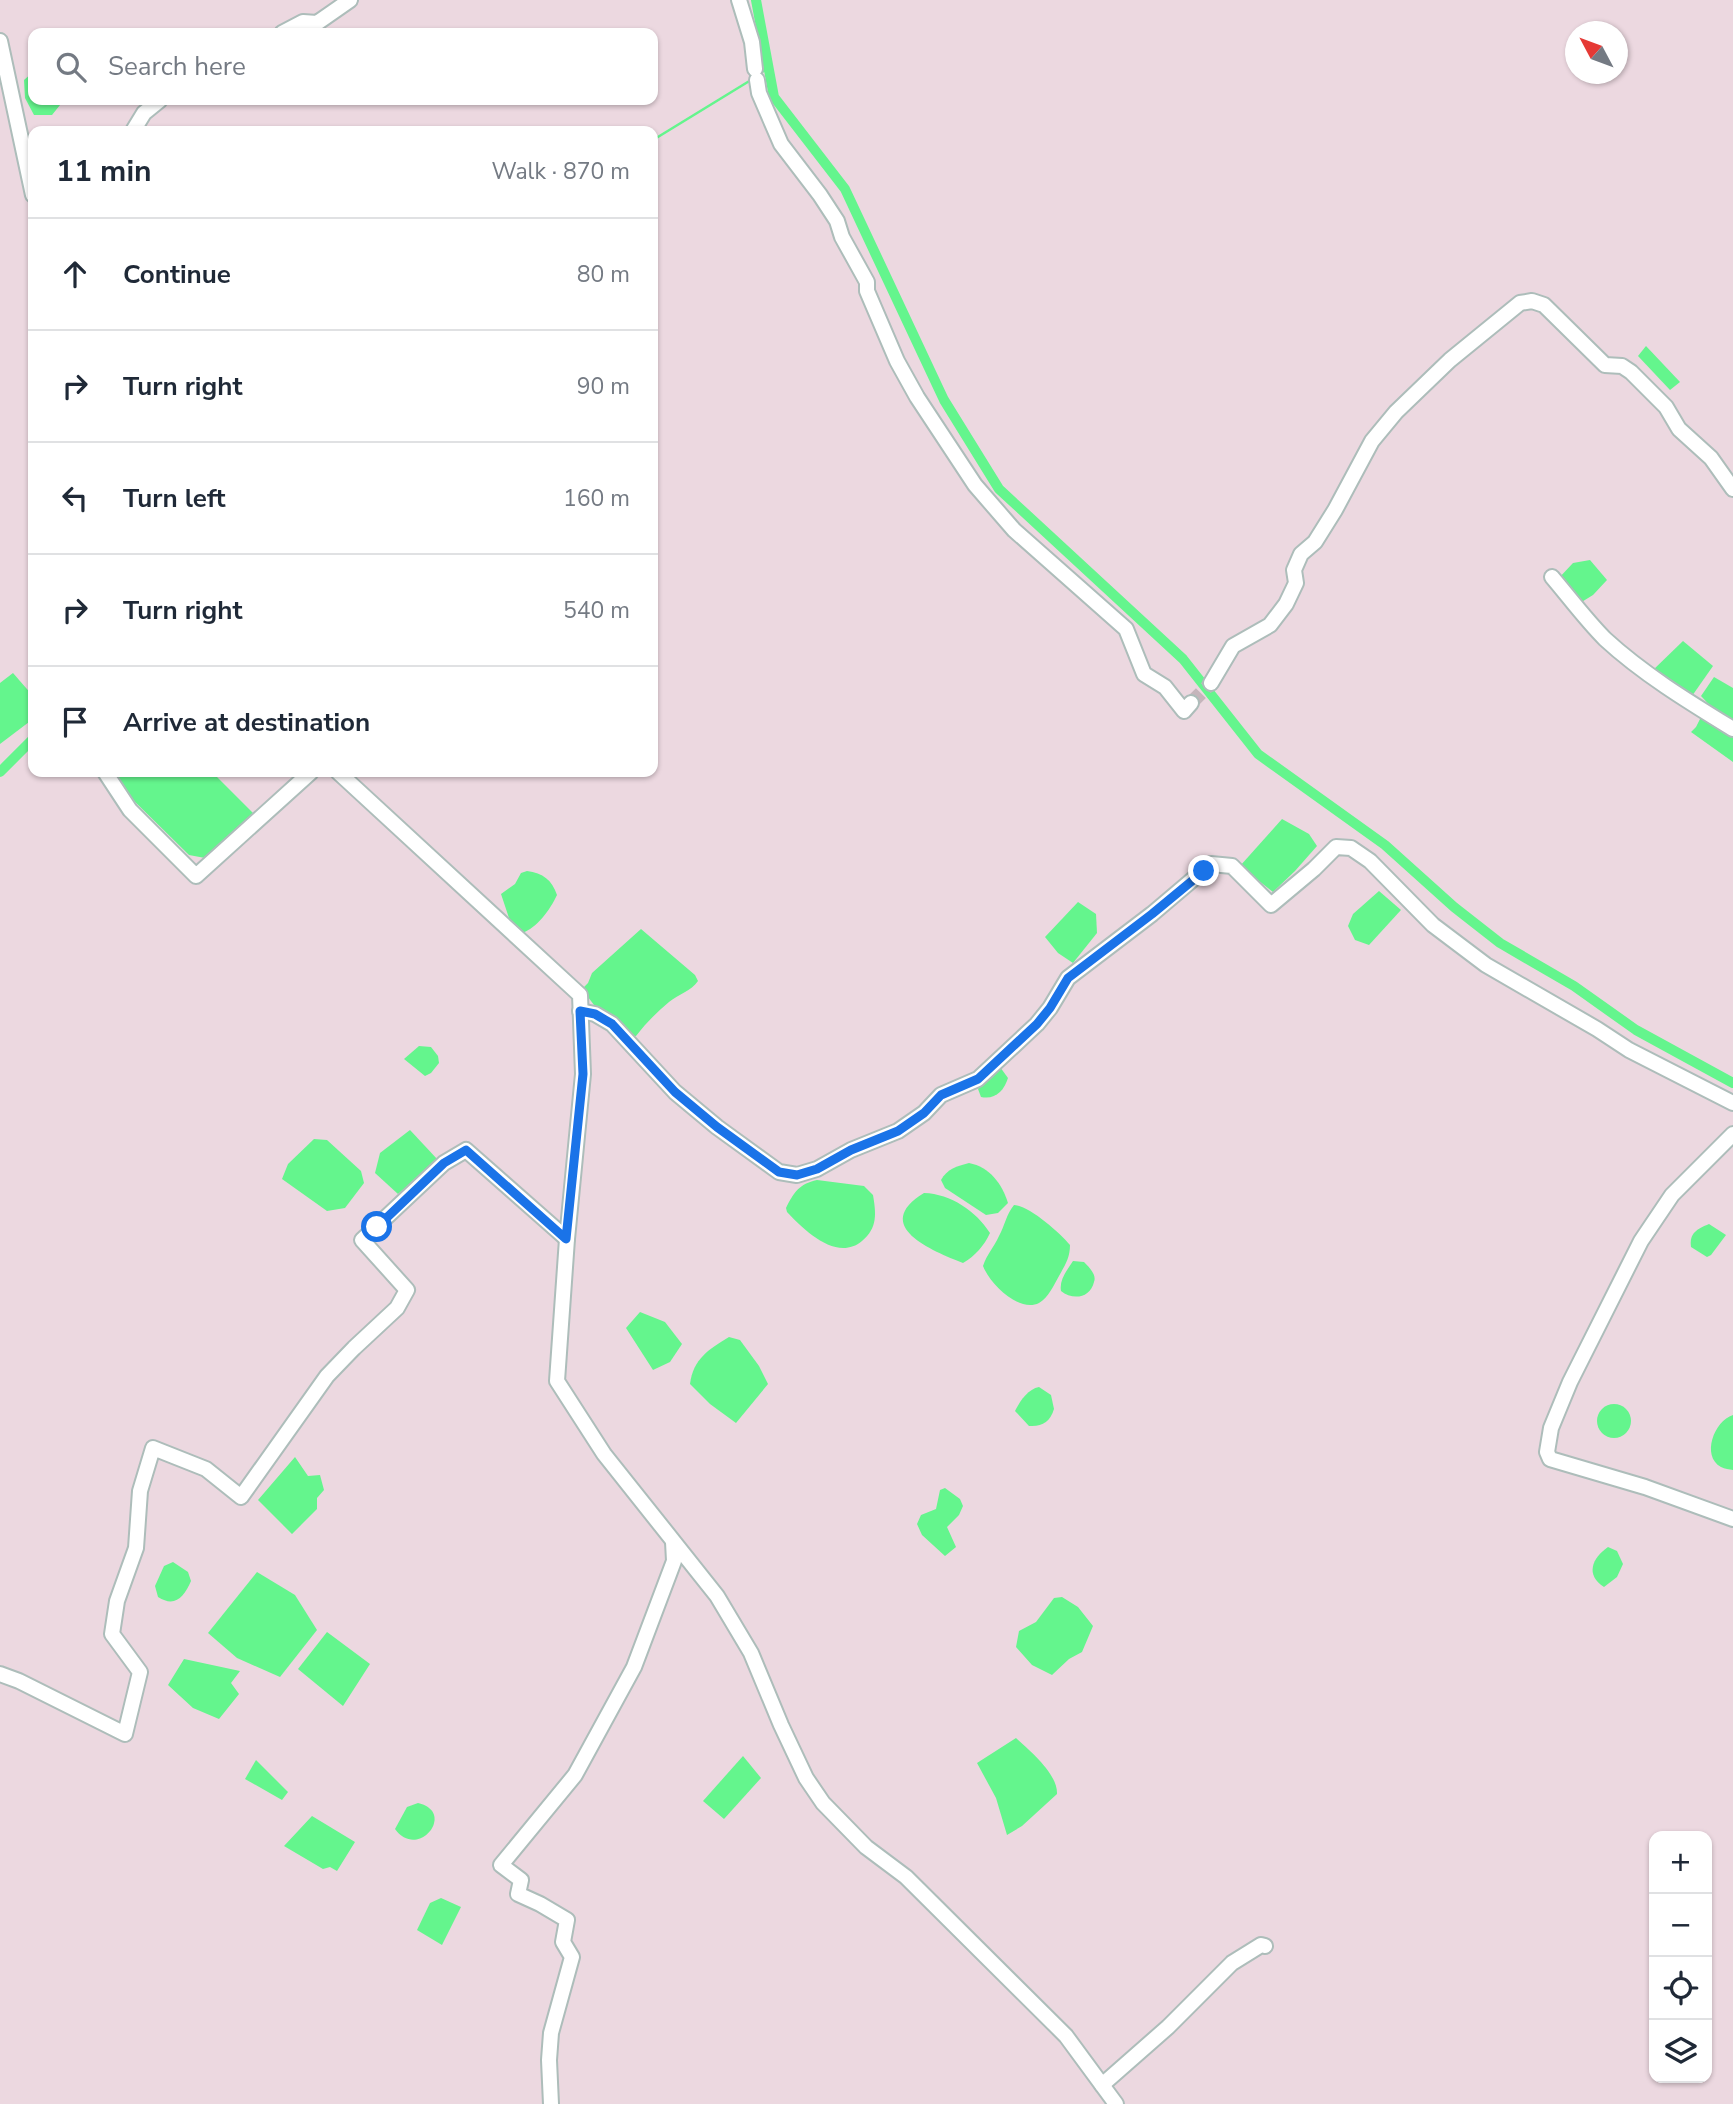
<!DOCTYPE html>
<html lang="en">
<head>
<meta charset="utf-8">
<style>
	:root { --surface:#fff; --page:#f6f6f7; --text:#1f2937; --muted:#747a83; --line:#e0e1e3 }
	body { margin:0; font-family:"Nunito Sans",sans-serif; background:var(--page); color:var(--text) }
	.controls { position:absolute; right:21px; bottom:21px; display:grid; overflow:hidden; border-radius:14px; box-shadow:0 2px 5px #0004 }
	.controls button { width:63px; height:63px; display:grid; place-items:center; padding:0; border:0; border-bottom:2px solid var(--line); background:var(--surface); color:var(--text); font:35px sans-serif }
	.compass { position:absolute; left:1565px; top:21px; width:63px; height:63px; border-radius:50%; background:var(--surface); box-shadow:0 2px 5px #0004; rotate:311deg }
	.stop { position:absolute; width:21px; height:21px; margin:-16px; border:5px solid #1a73e8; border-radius:50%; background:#fff }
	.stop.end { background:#1a73e8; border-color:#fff; box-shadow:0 2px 7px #0008 }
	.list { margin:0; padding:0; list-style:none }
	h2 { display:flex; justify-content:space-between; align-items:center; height:91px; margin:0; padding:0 28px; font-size:30px }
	h2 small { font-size:23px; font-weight:400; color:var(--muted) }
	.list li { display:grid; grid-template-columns:46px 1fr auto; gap:21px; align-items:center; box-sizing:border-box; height:112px; padding:0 28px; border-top:2px solid var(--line) }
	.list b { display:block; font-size:26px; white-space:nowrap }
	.list em { font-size:23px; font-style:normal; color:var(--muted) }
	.icon { flex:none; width:38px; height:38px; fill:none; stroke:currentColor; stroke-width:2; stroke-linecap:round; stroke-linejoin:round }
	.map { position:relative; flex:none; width:1733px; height:2104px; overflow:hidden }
	.search { position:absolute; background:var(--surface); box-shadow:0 2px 5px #0004; left:28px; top:28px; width:630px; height:77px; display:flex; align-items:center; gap:18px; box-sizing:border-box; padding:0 24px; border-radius:14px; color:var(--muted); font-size:26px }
	.panel { position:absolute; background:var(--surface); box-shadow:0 2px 5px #0004; left:28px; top:126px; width:630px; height:651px; border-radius:14px }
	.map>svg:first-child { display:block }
	.water { fill:#64f58d }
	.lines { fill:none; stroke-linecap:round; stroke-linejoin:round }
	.stream { stroke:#64f58d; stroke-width:2.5 }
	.canal { stroke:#64f58d; stroke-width:10 }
	.minor-tunnel { stroke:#c5b5bb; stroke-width:14; stroke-dasharray:14 7; stroke-linecap:butt }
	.minor-casing { stroke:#adbdba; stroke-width:18 }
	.minor { stroke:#fff; stroke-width:14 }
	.route { stroke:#1a73e8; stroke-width:9 }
</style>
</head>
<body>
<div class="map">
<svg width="1733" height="2104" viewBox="0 0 1733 2104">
	<rect width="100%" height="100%" fill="#ecd8e0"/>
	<g class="water">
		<polygon points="33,72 33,100 64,100 52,115 34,115 25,98 24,80"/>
		<polygon points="1646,346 1680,382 1670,390 1638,356"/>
		<polygon points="1590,560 1607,580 1593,595 1580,603 1558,579 1573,563"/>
		<polygon points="1683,641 1713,666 1692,696 1651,672"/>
		<polygon points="13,673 33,696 33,719 0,744 0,683"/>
		<polygon points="1714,677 1733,688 1733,720 1716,712 1701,696"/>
		<polygon points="1702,715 1733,733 1733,762 1691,732 1696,727"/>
		<polygon points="112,772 212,772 253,813 205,858 189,855 125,792"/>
		<polygon points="1282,819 1309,834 1317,846 1295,871 1273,892 1240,866"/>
		<path d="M527,871C543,873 552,880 557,895C550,910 537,928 522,933L510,921L501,894L515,884L521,873Z"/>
		<polygon points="1379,891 1401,910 1369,945 1355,940 1348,926 1353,914"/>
		<polygon points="1078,902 1096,914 1097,933 1073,963 1058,953 1045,937"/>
		<path d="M641,929L695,975L698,981C691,991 679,994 669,1002C657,1012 646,1023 636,1036L632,1037L594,1005L582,989L588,983L592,973Z"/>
		<polygon points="419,1046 431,1047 438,1056 439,1063 431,1073 425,1076 404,1059"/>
		<path d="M1000,1067L1008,1078C1004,1091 995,1100 981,1097L978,1089L986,1078Z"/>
		<polygon points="410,1130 438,1160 398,1194 375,1173 380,1153"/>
		<polygon points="314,1139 327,1140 361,1171 364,1183 345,1208 327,1211 282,1179 288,1164"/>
		<path d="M969,1163C990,1167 1002,1184 1008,1203L998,1213L986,1215L945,1188L941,1180C947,1169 957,1166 969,1163Z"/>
		<path d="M817,1180L864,1186L873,1195C876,1213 878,1228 862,1241C837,1262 805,1231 787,1212L786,1208C794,1192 799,1184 817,1180Z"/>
		<path d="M924,1193C951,1194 976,1211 990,1233C984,1246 975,1256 963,1263C933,1251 870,1226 924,1193Z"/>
		<path d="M1014,1205C1030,1206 1060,1233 1070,1245C1070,1258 1065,1265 1059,1276C1054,1285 1048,1298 1039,1303C1019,1313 990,1284 983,1266C987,1254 994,1247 999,1236C1005,1225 1006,1215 1014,1205Z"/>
		<path d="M1709,1224L1726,1235L1711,1255L1707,1257L1691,1247C1689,1233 1697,1229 1709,1224Z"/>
		<path d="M1073,1261L1084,1262C1089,1267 1097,1275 1094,1282C1090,1299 1072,1300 1061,1291C1059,1280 1067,1270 1073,1261Z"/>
		<polygon points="640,1312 665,1322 682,1344 670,1362 653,1370 626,1328"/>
		<path d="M729,1337L740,1340L759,1366L768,1384L736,1423L710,1404L690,1384C693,1359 709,1349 729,1337Z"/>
		<path d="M1039,1387L1051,1395L1054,1409C1050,1422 1042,1427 1029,1426L1015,1411C1020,1401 1028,1389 1039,1387Z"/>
		<circle cx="1614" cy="1421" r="17"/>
		<path d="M1733,1415V1470C1729,1469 1725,1469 1721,1467C1701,1456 1714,1421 1733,1415Z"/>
		<polygon points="295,1457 308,1476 320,1475 324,1490 317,1498 317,1509 292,1534 258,1500"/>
		<polygon points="945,1488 960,1499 963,1506 959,1515 947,1527 956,1547 945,1556 922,1535 917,1524 921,1515 936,1509 940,1490"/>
		<path d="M1608,1547L1617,1551L1623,1564L1617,1577L1604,1587C1585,1575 1592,1558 1608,1547Z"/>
		<path d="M173,1562L188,1572L191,1581C184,1597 175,1608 158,1597L155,1586L164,1566Z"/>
		<polygon points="257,1572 295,1595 317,1630 280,1677 237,1658 208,1633"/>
		<polygon points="1062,1597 1078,1607 1093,1626 1082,1652 1069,1659 1052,1675 1032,1665 1016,1647 1019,1631 1036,1622 1054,1598"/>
		<polygon points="327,1632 370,1664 343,1706 298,1669"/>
		<polygon points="184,1659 240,1671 231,1683 239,1694 219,1719 193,1708 168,1685"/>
		<path d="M1016,1738C1030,1751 1058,1774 1057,1794L1022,1826L1007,1835L996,1798L977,1763Z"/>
		<polygon points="743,1756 761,1778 724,1819 703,1801"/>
		<polygon points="256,1760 288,1792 282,1800 245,1779"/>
		<path d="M418,1803C457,1812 418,1861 395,1829L407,1807Z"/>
		<polygon points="312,1816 355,1842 337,1871 330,1867 323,1869 284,1846"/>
		<polygon points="441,1898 461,1907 442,1945 417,1930 430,1903"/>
	</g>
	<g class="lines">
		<g class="stream">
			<polyline points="759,74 768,68"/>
			<polyline points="653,140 751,80"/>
		</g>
		<g class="canal">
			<polyline points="756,0 774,97 845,189 944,400 999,489 1183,659 1258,754 1385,845 1454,907 1500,943 1574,986 1636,1030 1733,1083"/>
			<polyline points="0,772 33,739"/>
		</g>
		<polyline class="minor-tunnel" points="1191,703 1211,683"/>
		<g class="minor-casing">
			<g id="minor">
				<polyline points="739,0 752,42 755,69"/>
				<polyline points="282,33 303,22 317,23 350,0"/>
				<polyline points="0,41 33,195"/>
				<polyline points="757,80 759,93 781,144 820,195 837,221 842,237 867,282 867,291 897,361 917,397 975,485 1014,530 1126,629 1144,674 1165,687 1184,711 1191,703"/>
				<polyline points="133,131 144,113 160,100"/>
				<path d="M1552,577C1569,597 1586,620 1605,639C1643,674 1689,702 1733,729"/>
				<polyline points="1211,683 1233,646 1270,625 1286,604 1296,583 1294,570 1301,554 1315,542 1335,510 1372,441 1396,412 1450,360 1520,303 1532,301 1544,305 1605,365 1622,366 1631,372 1666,407 1679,429 1711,458 1733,489"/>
				<polyline points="105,772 130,810 196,876 311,772"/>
				<polyline points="338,772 580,995 583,1074 567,1239 557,1381 604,1454 717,1596 751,1653 781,1725 806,1778 823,1803 866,1847 906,1877 1066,2036 1116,2104"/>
				<polyline points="580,1011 595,1014 612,1024 675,1092 717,1127 779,1172 797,1175 817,1169 851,1150 898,1131 924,1113 941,1095 978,1079 1037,1024 1050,1008 1068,978 1152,914 1211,864 1232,866 1271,905 1314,869 1336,847 1351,848 1370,861 1433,925 1486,965 1597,1029 1629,1050 1733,1103"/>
				<polyline points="1733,1134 1672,1195 1641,1241 1570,1382 1551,1428 1547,1452 1550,1459 1645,1487 1733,1519"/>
				<polyline points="0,1674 19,1681 125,1734 140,1672 112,1634 117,1601 136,1548 140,1491 153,1448 206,1469 241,1497 327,1376 354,1348 397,1308 407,1290 362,1240 444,1163 466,1150 567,1239"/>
				<polyline points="1102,2085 1168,2027 1232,1963 1261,1945 1265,1946"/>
				<polyline points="551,2104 549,2060 551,2033 572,1957 563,1942 567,1920 540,1904 518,1894 521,1880 501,1865 575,1775 634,1667 674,1561 673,1542"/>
			</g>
		</g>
		<use href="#minor" class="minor"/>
	</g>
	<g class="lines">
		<polyline class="route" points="377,1227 444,1163 466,1150 566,1239 583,1074 580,1011 595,1014 612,1024 675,1092 717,1127 779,1172 797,1175 817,1169 851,1150 898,1131 924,1113 941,1095 978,1079 1037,1024 1050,1008 1068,978 1152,914 1204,871"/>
	</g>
</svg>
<div class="controls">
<button>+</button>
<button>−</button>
<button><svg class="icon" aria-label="locate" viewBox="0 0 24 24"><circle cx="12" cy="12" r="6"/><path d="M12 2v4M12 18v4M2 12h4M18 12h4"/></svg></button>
<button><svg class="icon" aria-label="layers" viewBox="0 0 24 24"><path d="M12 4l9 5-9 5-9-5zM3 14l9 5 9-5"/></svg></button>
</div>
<svg class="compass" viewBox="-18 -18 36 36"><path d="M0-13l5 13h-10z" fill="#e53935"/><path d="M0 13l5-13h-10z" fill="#747a83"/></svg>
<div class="stop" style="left:377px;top:1227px"></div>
<div class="stop end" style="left:1204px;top:871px"></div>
<div class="search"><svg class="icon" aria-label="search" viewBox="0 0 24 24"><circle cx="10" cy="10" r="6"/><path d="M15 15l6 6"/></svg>Search here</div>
<section class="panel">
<h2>11 min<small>Walk · 870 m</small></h2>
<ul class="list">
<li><svg class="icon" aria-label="ahead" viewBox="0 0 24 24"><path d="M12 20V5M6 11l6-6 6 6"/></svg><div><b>Continue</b></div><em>80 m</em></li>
<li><svg class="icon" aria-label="right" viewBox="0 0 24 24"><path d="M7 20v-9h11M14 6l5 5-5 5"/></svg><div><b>Turn right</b></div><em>90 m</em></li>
<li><svg class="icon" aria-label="left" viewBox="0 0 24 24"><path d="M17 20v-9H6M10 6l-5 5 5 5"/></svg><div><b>Turn left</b></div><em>160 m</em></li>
<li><svg class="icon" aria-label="right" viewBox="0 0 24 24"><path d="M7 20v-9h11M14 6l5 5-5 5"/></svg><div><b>Turn right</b></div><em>540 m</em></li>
<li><svg class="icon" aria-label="arrive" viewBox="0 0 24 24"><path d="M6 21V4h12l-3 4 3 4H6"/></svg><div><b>Arrive at destination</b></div></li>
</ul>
</section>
</div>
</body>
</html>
